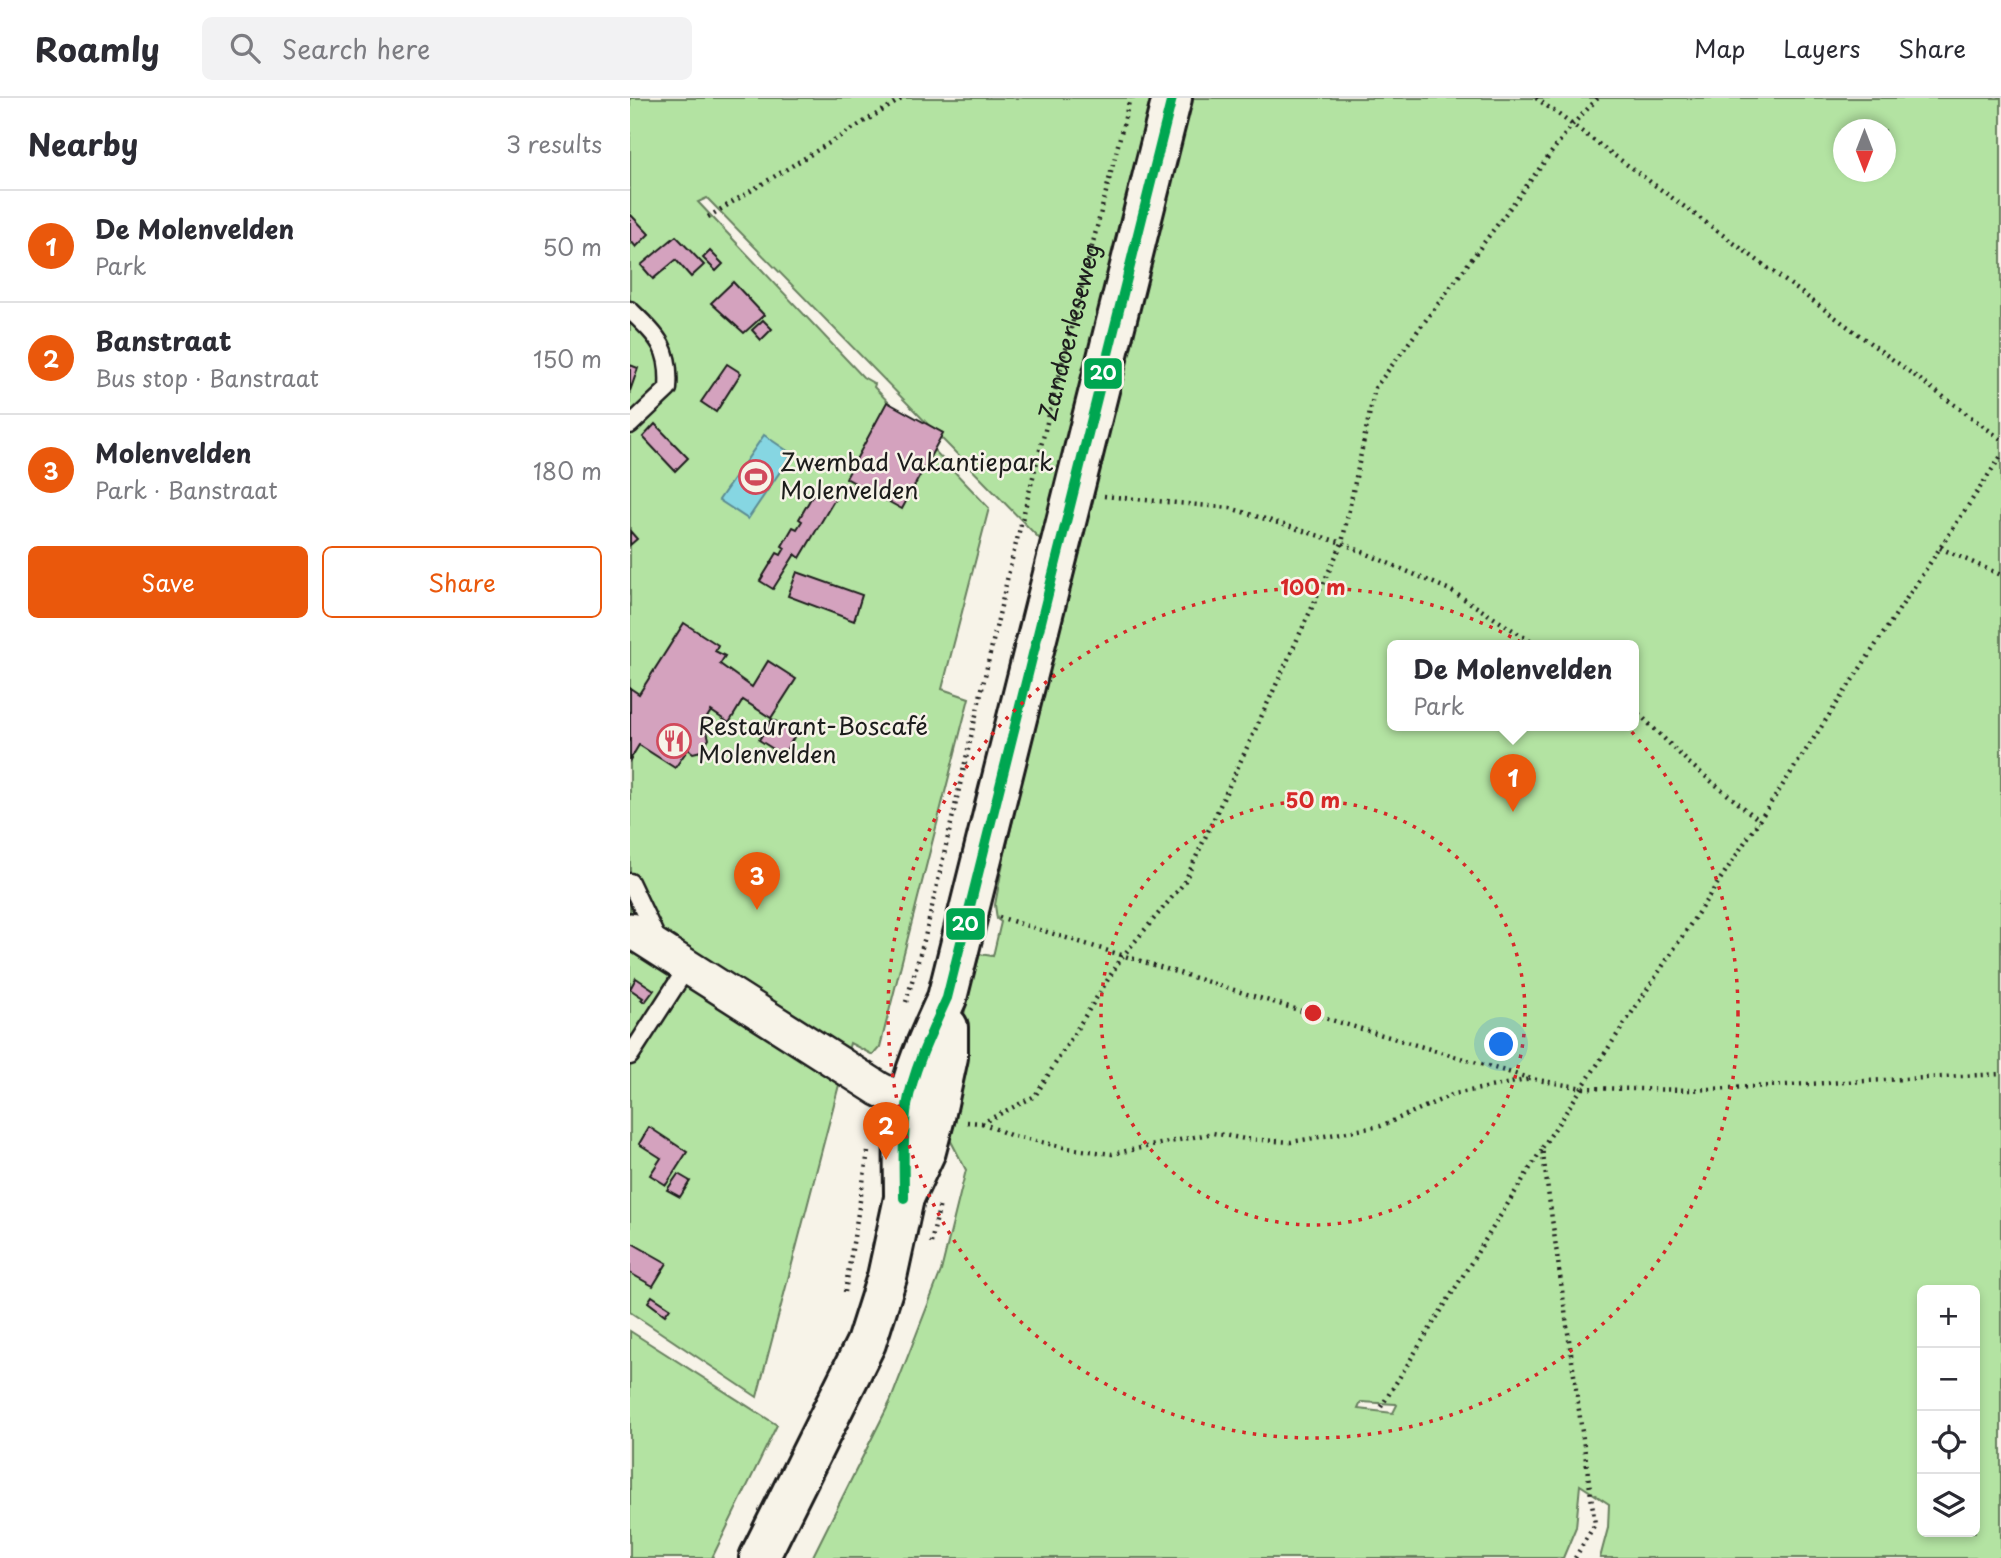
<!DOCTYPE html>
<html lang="en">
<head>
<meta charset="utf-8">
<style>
	:root { --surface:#fff; --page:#f2f2f3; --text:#2b2b33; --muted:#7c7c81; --line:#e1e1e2; --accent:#ea580c }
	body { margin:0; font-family:"Playpen Sans",sans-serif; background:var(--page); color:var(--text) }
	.controls { position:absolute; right:21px; bottom:21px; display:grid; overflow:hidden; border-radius:10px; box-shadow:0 4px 10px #0003 }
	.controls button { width:63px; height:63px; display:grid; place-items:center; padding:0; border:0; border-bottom:2px solid var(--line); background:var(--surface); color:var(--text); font:35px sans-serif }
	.compass { position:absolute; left:1203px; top:21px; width:63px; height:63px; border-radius:50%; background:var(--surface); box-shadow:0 4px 10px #0003; rotate:180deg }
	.you { position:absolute; left:872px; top:947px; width:24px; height:24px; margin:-18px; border:5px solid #fff; border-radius:50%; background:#1a73e8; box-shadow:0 0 0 10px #1a73e833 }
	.badge { display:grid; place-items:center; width:46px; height:46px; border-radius:50%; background:var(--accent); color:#fff; font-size:23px; font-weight:700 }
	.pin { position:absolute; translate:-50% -58px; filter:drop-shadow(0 2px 4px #0008) }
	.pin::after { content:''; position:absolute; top:37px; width:24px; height:21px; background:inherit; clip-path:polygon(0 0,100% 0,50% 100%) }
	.popup { position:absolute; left:757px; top:542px; width:252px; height:91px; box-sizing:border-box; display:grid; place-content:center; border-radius:10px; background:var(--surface); filter:drop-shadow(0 2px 5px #0005); font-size:23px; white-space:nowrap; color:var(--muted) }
	.popup b { font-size:26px; color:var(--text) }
	.popup::after { content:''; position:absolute; left:50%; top:100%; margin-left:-14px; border:14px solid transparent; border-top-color:var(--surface) }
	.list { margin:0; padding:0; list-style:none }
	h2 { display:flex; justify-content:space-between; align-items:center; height:91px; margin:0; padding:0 28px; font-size:30px }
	h2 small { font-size:23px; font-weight:400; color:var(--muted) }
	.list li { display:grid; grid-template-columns:46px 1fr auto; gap:21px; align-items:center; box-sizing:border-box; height:112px; padding:0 28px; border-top:2px solid var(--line) }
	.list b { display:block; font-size:26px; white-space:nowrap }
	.list p { margin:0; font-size:23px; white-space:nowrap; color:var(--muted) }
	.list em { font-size:23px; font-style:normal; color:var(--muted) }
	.actions { display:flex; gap:14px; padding:21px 28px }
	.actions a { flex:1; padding:16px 0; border:2px solid var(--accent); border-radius:10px; text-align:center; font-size:24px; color:var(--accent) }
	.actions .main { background:var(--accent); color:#fff }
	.icon { flex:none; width:38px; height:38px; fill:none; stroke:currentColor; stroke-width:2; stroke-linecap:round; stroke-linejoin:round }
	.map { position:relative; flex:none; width:1371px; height:1460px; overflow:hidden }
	header { display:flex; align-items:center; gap:42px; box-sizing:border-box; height:98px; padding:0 35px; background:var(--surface); border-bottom:2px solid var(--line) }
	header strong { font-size:33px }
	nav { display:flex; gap:38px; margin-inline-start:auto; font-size:24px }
	.search { width:490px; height:63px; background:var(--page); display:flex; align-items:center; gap:18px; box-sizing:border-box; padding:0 24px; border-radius:10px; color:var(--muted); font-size:26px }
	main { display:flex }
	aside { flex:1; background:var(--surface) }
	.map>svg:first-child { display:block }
	.green { fill:#b3e3a2; stroke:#68805f; stroke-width:2; fill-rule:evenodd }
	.water { fill:#86d6e2; stroke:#5c8c93; stroke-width:2 }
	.building { fill:#d4a2be; stroke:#1c1c1c; stroke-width:2 }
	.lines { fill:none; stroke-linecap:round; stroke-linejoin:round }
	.service-casing { stroke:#1c1c1c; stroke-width:21 }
	.minor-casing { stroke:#1c1c1c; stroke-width:38 }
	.tertiary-casing { stroke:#1c1c1c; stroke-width:44 }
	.path { stroke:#1c1c1c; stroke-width:4.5; stroke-dasharray:2 5; stroke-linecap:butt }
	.service { stroke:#f7f3e8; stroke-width:16 }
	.minor { stroke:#f7f3e8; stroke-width:33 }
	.tertiary { stroke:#f7f3e8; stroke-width:38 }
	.bus-1-casing { stroke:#f7f3e8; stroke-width:16 }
	.bus-1 { stroke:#00a651; stroke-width:10 }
	.ring { fill:none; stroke:#d62828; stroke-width:3.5; stroke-dasharray:3.5 7 }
	.labels { text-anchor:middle; stroke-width:5; stroke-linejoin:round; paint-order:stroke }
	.street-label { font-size:24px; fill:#1c1c1c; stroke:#f7f3e8 }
	.poi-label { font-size:24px; fill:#1c1c1c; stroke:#f7f3e8; text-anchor:start }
	.centre { fill:#d62828; stroke:#f7f3e8; stroke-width:3.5 }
	.ring-label { font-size:21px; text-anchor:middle; font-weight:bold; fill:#d62828; stroke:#f7f3e8; stroke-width:5; stroke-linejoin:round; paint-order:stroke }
	.line-badge { stroke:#f7f3e8; stroke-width:2.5 }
	.badge-label { font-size:19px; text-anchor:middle; font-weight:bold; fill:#fff }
</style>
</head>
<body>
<header>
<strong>Roamly</strong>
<div class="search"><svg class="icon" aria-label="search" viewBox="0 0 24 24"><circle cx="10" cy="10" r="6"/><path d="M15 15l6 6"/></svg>Search here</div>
<nav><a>Map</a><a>Layers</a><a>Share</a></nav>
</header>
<main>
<aside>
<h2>Nearby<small>3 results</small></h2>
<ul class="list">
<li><span class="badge">1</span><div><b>De Molenvelden</b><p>Park</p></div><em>50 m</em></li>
<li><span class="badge">2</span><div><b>Banstraat</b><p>Bus stop · Banstraat</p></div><em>150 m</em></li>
<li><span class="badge">3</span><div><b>Molenvelden</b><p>Park · Banstraat</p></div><em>180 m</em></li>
</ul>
<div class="actions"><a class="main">Save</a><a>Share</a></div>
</aside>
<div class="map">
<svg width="1371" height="1460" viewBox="0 0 1371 1460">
	<rect width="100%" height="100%" fill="#f7f3e8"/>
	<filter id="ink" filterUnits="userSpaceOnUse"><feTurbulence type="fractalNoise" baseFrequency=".0143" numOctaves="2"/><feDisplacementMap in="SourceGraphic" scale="14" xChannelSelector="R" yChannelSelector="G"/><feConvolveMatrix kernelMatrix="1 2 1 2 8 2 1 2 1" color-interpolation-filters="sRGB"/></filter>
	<g filter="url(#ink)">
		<g class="green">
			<path d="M0,0H1371V1460H970L978,1430L979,1406L950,1387L946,1429L933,1460H182L260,1304L311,1173L336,1072L313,1028L339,891L350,856L363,858L371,824L367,821L365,807L374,759L442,474L77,100L68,104L233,279L245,286L244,289L359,410L312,591L339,600L250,949L243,957L220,945L127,1299L0,1214ZM1213,32H1255V74H1213ZM762,548H1004V628H762ZM1292,1192H1345V1434H1292ZM731,1304L766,1306L767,1307L763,1315L728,1311Z"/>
			<polygon points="0,1233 147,1327 82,1460 0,1460"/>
		</g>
		<polygon class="water" points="134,337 162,356 118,421 89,402"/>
		<g class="building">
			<polygon points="0,116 19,136 6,149 0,142"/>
			<polygon points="46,138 74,167 61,179 46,162 23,181 11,167"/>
			<polygon points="80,153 93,166 86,173 73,160"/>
			<polygon points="103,184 134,217 114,235 81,205"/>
			<polygon points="133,222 142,231 131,242 122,232"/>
			<polygon points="97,266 111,275 86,314 71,304"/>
			<polygon points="0,267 8,270 0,293"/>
			<polygon points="257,304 313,335 272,411 216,380"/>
			<polygon points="25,326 58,360 45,373 13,339"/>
			<polygon points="188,388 206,399 170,460 165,456 143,491 130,483 147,455 151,457 155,450 152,448 163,429 167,431 172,423 169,421"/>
			<polygon points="0,433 7,441 0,447"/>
			<polygon points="167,474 232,497 224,523 158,498"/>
			<polygon points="54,525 88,547 85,553 95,558 90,566 122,589 138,563 166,581 141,620 113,602 99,625 81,613 71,629 77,633 79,641 71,653 63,655 58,651 45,670 9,647 0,662 0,590 9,596"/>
			<polygon points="142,621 166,636 153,657 129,642"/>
			<polygon points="6,880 24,892 15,904 11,902 13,900 0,891"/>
			<polygon points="19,1029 57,1054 36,1087 20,1077 31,1060 9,1046"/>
			<polygon points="48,1076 60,1083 50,1099 37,1092"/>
			<polygon points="0,1144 37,1165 23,1188 0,1175"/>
			<polygon points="22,1198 40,1210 35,1217 18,1204"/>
		</g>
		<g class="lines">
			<g class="service-casing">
				<g id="service">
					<path d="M0,212C28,239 41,250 38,291L0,327"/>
					<polyline points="0,784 28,843"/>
					<polyline points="0,958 58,868"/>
				</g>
			</g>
			<g class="minor-casing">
				<polyline id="minor" points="0,832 249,991 300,1017"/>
			</g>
			<g class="tertiary-casing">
				<g id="tertiary">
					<path d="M274,1100C274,1070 272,1038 277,1008C283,972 302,933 317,900L542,0"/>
					<polyline points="129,1460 236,1245 257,1179 274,1100 296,1053 305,1019 318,959 318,929"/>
				</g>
			</g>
			<g class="path">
				<polyline points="906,0 1371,341"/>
				<polyline points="78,119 273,0"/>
				<polyline points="474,398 600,410 712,445 820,492 908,548"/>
				<polyline points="1310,450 1371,477"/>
				<polyline points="1004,611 1059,665 1130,723"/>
				<polyline points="369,819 691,919 902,981 953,990 1061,992 1371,976"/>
				<path id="s1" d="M276,904L295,839L380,469L500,0"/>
				<polyline points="337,1024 352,1025 405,998 492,859 554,785 712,445 745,290 942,27 968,0"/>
				<polyline points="352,1025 380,1037 437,1050 482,1056 583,1035 615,1041 661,1044 751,1028 824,996 901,981"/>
				<polyline points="301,1145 310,1106"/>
				<polyline points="215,1194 238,1054"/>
				<polyline points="751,1309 912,1051"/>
				<polyline points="945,1460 965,1426 912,1050 1371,358"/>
			</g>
			<use href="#service" class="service"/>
			<use href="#minor" class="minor"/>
			<use href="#tertiary" class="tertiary"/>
			<g class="bus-1-casing">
				<path id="bus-1" d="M274,1100C274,1070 272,1038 277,1008C283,972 302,933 317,900L542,0"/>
			</g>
			<use href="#bus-1" class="bus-1"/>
		</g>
	</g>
	<g class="ring">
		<circle cx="683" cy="915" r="212"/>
		<circle cx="683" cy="915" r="425"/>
	</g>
	<defs>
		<g id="stadium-ring" transform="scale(1.75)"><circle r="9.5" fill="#f7f3e8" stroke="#d1495b" stroke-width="1.5"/><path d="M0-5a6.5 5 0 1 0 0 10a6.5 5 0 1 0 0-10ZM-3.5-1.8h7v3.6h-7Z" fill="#d1495b"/></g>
		<g id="restaurant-ring" transform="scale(1.75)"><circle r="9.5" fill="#f7f3e8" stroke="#d1495b" stroke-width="1.5"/><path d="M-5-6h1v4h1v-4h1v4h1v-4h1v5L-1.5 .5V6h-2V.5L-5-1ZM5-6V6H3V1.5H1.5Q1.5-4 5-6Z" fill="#d1495b"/></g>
	</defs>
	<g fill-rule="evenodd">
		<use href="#stadium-ring" x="126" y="379"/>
		<use href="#restaurant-ring" x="44" y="643"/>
	</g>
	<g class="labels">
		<g class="street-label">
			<text dy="8" stroke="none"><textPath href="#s1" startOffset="690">Zandoerleseweg</textPath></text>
		</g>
		<g class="poi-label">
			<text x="150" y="373">Zwembad Vakantiepark<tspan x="150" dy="28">Molenvelden</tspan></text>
			<text x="68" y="637">Restaurant-Boscafé<tspan x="68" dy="28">Molenvelden</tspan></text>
		</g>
	</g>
	<circle cx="683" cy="915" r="10" class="centre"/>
	<g class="ring-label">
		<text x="683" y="497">100 m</text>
		<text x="683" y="710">50 m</text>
	</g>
	<g class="line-badge">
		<rect x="453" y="259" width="40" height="33" rx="7" fill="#00a651"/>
		<rect x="315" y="809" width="41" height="34" rx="7" fill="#00a651"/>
	</g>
	<g class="badge-label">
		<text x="473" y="282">20</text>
		<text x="335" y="833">20</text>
	</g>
</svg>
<div class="controls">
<button>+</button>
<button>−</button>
<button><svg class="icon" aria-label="locate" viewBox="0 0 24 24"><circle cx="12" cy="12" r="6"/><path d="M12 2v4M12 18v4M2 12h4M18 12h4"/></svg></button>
<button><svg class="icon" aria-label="layers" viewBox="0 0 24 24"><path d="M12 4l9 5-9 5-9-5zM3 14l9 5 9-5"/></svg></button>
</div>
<svg class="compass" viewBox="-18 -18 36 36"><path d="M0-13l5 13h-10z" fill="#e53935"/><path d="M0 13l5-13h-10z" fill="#7c7c81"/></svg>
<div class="you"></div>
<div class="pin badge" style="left:883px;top:714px">1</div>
<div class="popup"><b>De Molenvelden</b>Park</div>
<div class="pin badge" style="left:256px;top:1062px">2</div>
<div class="pin badge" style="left:127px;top:812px">3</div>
</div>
</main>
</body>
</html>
